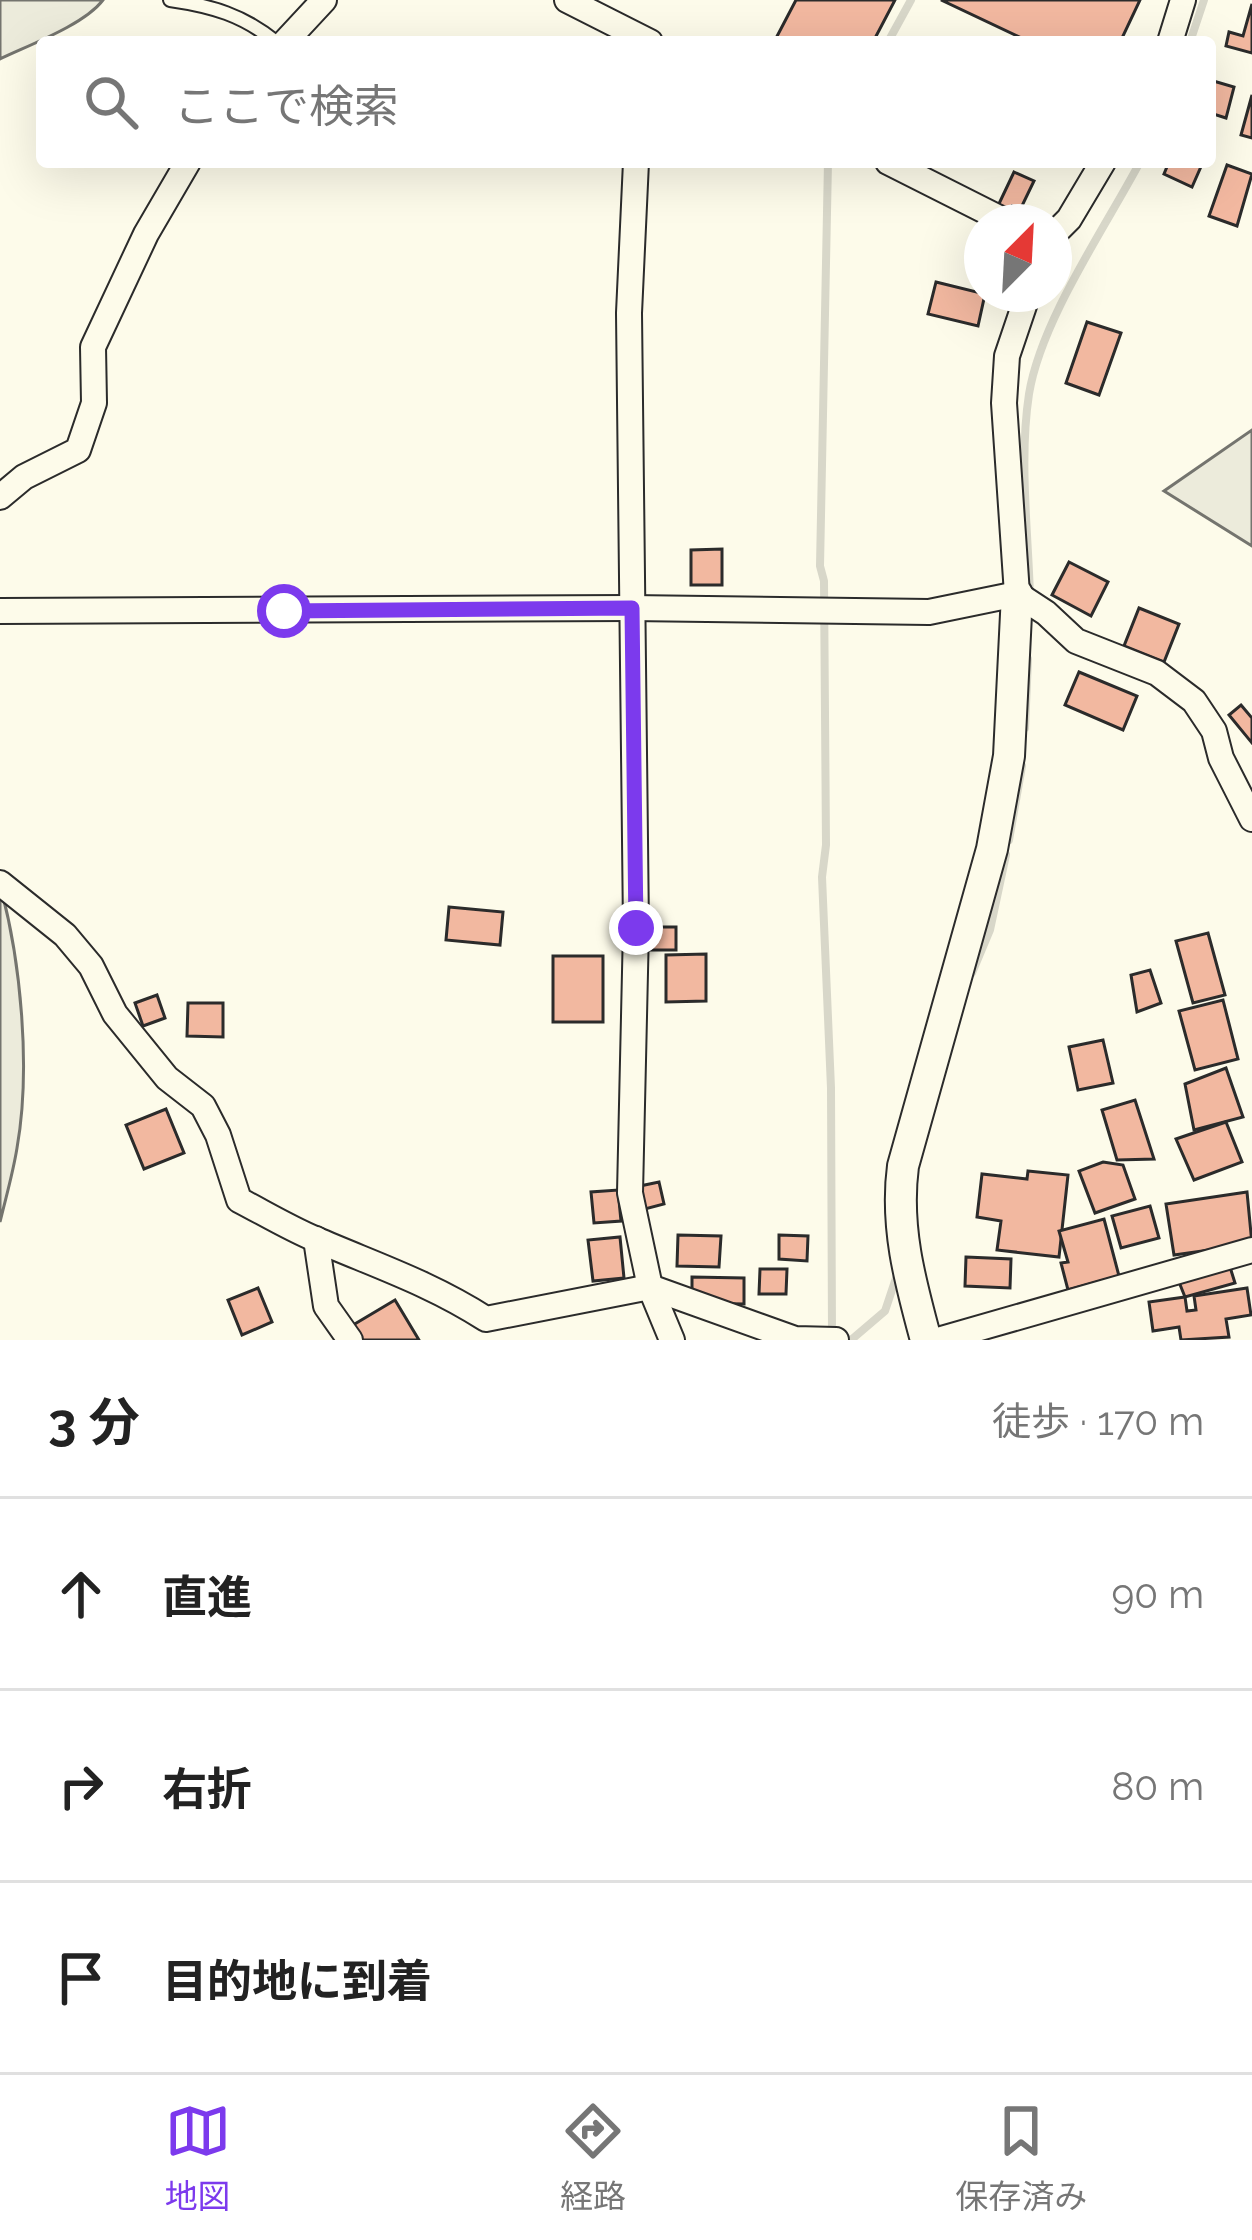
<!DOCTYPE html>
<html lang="ja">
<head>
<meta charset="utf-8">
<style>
	:root { --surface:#fff; --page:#f6f6f6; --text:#222; --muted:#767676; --line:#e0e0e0; --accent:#7c3aed }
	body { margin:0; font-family:Raleway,"Noto Sans JP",sans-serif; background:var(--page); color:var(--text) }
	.compass { position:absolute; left:964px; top:204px; width:108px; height:108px; border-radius:50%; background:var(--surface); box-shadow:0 12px 48px #0002; rotate:24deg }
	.stop { position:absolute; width:36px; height:36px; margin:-27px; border:9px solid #7c3aed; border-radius:50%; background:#fff }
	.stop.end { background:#7c3aed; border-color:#fff; box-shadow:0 3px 12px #0008 }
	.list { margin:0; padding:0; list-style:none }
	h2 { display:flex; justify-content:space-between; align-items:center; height:156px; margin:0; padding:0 48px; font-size:51px }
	h2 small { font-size:39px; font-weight:400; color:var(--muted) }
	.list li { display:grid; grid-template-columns:78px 1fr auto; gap:36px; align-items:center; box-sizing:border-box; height:192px; padding:0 48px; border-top:3px solid var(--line) }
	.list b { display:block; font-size:45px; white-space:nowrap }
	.list em { font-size:39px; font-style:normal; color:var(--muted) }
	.icon { flex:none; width:66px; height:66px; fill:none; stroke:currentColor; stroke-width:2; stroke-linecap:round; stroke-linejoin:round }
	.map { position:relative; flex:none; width:1252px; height:1340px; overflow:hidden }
	.search { position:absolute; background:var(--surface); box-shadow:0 12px 48px #0002; left:36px; right:36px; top:36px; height:132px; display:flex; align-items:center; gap:30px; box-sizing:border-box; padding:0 42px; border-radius:12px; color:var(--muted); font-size:45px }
	.sheet { height:732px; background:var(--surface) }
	nav { display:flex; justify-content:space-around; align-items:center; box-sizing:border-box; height:168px; border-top:3px solid var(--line); background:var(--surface); font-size:33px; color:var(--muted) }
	nav a { display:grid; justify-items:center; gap:6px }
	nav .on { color:var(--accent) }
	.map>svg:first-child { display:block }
	.green { fill:#ecebdb; stroke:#74746e; stroke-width:3 }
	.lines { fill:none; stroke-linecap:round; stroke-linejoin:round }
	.stream { stroke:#d8d7c9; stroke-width:8 }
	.building { fill:#f2b8a0; stroke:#2b2b2b; stroke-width:3 }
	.service-casing { stroke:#2b2b2b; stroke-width:16 }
	.minor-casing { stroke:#2b2b2b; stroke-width:28 }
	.tertiary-casing { stroke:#2b2b2b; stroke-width:34 }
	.service { stroke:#fdfbea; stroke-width:12 }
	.minor { stroke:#fdfbea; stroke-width:24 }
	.tertiary { stroke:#fdfbea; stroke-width:30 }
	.route { stroke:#7c3aed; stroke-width:15 }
</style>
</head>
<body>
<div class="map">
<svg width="1252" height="1340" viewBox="0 0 1252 1340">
	<rect width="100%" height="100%" fill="#fdfbea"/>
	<g class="green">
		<path d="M0,0H103C84,25 29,45 0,59Z"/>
		<polygon points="1252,430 1252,546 1164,491"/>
		<path d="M0,885C21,961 31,1069 17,1148C13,1173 6,1197 0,1222Z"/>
	</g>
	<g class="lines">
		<g class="stream">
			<polyline points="888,42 911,0"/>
			<polyline points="1190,42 1204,0"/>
			<polyline points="828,162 820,566 824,581 826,845 822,877 831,1088 832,1335"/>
			<path d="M1030,596C1028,530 1019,459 1029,394C1041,320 1105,228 1140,162"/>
			<polyline points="1025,728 1028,659"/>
			<polyline points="1009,840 1022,766"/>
			<polyline points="972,973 990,930 1006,855"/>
			<polyline points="851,1340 885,1311 897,1275"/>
		</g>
	</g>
	<g class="building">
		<polygon points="796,0 895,0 873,42 774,42"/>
		<polygon points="941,0 1140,0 1122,38 1127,42 1030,42"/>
		<polygon points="1252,4 1252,53 1226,46 1229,32 1243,36"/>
		<polygon points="1210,80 1234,87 1226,118 1210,113"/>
		<polygon points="1252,95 1252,138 1241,135"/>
		<polygon points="1169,162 1203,162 1192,187 1164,174"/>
		<polygon points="1227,165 1252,174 1237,226 1209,216"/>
		<polygon points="1014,172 1034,181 1020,210 1012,206 1008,215 996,210"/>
		<polygon points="936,282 985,294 978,326 928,314"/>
		<polygon points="1087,322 1121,333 1099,395 1066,383"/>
		<polygon points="722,549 722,585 691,585 691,550"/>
		<polygon points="1069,562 1108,582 1091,616 1052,595"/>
		<polygon points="1139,608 1179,624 1164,662 1124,646"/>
		<polygon points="1079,672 1137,696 1123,730 1065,705"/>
		<polygon points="1241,705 1252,718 1252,743 1229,715"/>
		<polygon points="449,907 503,912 500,945 446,940"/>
		<polygon points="648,927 676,927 676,950 649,950"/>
		<polygon points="1208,933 1225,995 1193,1003 1176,941"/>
		<polygon points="706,954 706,1001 666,1002 666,955"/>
		<rect x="553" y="956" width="50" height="66"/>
		<polygon points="1150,970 1161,1003 1137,1012 1131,975"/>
		<polygon points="157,995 165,1018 143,1026 135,1003"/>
		<polygon points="1223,1000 1238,1059 1195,1070 1179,1011"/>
		<polygon points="188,1003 223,1003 223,1037 187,1036"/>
		<polygon points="1103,1040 1113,1083 1078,1090 1069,1047"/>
		<polygon points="1226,1068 1243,1117 1194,1130 1185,1084"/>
		<polygon points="1135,1100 1154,1159 1117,1160 1102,1110"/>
		<polygon points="166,1109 184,1153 144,1169 126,1125"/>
		<polygon points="1226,1122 1242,1162 1194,1180 1176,1139"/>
		<polygon points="1103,1162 1123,1165 1135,1199 1095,1213 1079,1171"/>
		<polygon points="1028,1171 1068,1175 1059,1257 997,1250 1001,1221 977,1217 982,1174 1027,1179"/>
		<polygon points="659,1182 664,1204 645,1209 640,1186"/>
		<polygon points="618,1190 621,1221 594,1223 591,1192"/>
		<polygon points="1247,1192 1252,1244 1174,1255 1166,1204"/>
		<polygon points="1150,1206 1159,1238 1121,1248 1112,1216"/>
		<polygon points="1104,1219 1119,1276 1068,1290 1061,1263 1068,1262 1059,1231"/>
		<polygon points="678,1235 721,1236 719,1267 677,1266"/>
		<polygon points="779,1235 808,1236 807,1261 779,1259"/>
		<polygon points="620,1237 624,1278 593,1281 588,1240"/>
		<polygon points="966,1257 1011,1259 1010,1288 965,1286"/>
		<polygon points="1230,1267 1235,1283 1185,1297 1179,1282"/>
		<polygon points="760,1269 787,1269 786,1294 759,1294"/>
		<polygon points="692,1277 744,1278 744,1304 692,1303"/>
		<polygon points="258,1288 272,1322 242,1335 228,1300"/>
		<polygon points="1247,1288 1251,1315 1226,1319 1229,1337 1181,1340 1179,1327 1153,1331 1149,1302 1185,1297 1187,1311 1196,1310 1194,1296"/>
		<polygon points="395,1300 419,1340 355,1340 348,1328"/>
	</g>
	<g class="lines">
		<g class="service-casing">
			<path id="service" d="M170,0C212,6 243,15 276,42"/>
		</g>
		<g class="minor-casing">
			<g id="minor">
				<polyline points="567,0 650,42"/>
				<polyline points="285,42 324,0"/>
				<polyline points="1170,42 1183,0"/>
				<polyline points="636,162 629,313 636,928 630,1193 650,1287 672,1340"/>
				<polyline points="888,162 1007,222"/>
				<polyline points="1054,234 1069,219 1103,162"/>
				<polyline points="0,497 24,477 78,450 94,403 93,347 146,234 188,162"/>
				<polyline points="1017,594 1004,403 1007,356 1028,294"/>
				<polyline points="0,611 631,608 929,612 1017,594 1046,613 1076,641 1157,673 1194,701 1214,731 1221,758 1252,819"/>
				<path d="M0,883L65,935L91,966L115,1014L167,1078L203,1106L218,1135L239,1200C264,1213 289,1228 315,1239C375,1265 430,1283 486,1319L650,1287L795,1339L836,1340"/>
				<polyline points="316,1239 326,1306 350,1340"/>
				<polyline points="938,1340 1252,1250"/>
			</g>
		</g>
		<g class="tertiary-casing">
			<path id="tertiary" d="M926,1340C910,1281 895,1227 903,1166L992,849L1009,756L1017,594"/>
		</g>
		<use href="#service" class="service"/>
		<use href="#minor" class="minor"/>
		<use href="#tertiary" class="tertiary"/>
	</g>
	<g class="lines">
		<polyline class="route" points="284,611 632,608 636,928"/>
	</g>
</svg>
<svg class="compass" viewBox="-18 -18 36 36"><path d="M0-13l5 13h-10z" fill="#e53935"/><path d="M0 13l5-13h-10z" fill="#767676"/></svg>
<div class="stop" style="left:284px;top:611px"></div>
<div class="stop end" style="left:636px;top:928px"></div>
<div class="search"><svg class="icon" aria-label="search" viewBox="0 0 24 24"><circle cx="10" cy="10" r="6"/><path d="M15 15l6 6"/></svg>ここで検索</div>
</div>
<section class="sheet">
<h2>3 分<small>徒歩 · 170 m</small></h2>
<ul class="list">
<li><svg class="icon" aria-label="ahead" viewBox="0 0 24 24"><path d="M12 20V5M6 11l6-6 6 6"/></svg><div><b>直進</b></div><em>90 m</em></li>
<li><svg class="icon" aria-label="right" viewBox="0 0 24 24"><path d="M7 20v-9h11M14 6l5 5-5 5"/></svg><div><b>右折</b></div><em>80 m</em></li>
<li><svg class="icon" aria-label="arrive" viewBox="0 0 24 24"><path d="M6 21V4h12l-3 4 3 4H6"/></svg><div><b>目的地に到着</b></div></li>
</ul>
</section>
<nav>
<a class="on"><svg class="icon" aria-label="map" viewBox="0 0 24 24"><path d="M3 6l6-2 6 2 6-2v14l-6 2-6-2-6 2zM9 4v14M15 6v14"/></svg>地図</a>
<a><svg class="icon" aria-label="directions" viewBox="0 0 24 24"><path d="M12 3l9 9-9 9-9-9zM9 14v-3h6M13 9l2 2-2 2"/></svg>経路</a>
<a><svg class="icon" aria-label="saved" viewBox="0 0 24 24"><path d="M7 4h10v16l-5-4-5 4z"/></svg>保存済み</a>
</nav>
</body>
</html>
